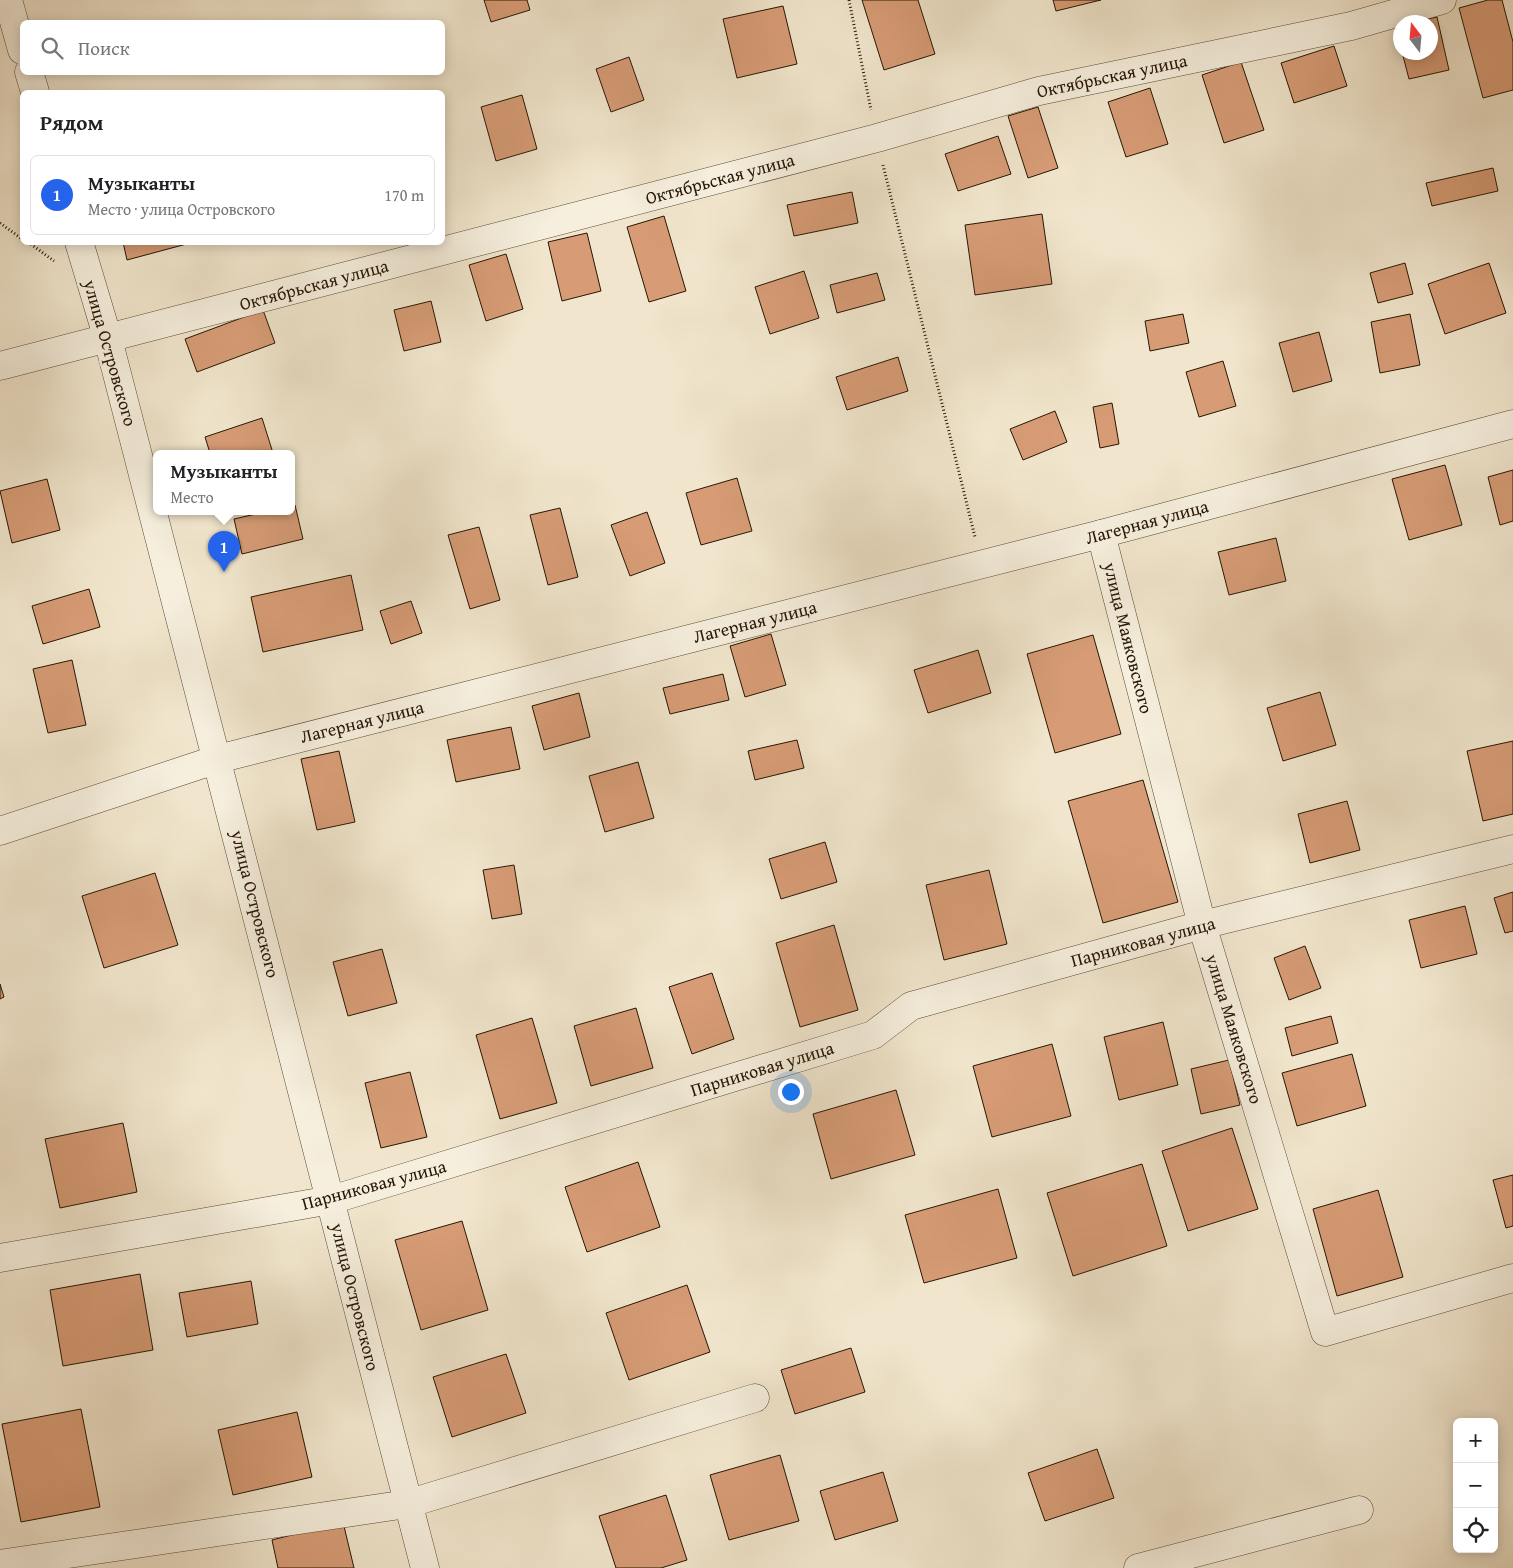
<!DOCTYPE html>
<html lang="ru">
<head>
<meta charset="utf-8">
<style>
	:root { --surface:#fff; --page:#f6f6f6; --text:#202124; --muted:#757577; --line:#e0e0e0; --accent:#2563eb }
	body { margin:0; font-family:"Gentium Book Plus",serif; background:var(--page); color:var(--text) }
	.controls { position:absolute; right:15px; bottom:15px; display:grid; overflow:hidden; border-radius:8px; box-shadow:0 2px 12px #0003 }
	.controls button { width:45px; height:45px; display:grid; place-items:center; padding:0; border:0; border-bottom:1px solid var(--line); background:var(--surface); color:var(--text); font:25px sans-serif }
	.compass { position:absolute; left:1393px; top:15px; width:45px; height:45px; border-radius:50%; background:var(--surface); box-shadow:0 2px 12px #0003; rotate:344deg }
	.you { position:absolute; left:790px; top:1091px; width:18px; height:18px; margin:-12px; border:4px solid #fff; border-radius:50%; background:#1a73e8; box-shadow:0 0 0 8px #1a73e833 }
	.badge { display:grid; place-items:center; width:32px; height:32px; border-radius:50%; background:var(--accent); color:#fff; font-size:16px; font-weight:700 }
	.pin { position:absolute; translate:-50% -41px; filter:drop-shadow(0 1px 2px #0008) }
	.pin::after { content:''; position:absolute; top:26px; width:18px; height:15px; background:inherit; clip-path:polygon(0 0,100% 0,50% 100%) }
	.popup { position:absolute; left:153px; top:450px; width:142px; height:65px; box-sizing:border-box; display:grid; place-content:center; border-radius:8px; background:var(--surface); filter:drop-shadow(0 1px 4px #0005); font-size:16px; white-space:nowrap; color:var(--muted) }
	.popup b { font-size:19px; color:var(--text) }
	.popup::after { content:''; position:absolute; left:50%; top:100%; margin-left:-10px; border:10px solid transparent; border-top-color:var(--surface) }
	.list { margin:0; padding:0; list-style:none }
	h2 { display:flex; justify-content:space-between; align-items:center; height:65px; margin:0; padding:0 20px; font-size:21px }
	h2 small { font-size:16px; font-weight:400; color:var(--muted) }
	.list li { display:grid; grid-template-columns:32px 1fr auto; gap:15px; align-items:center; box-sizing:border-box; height:80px; margin:0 10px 10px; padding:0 10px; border:1px solid var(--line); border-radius:8px }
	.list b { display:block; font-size:19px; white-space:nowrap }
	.list p { margin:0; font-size:16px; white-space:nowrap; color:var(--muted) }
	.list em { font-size:16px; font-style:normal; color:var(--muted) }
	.icon { flex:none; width:28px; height:28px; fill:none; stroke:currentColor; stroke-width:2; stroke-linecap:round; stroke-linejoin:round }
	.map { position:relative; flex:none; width:1513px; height:1568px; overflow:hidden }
	.search { position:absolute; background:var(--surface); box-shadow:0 2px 12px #0003; left:20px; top:20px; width:425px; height:55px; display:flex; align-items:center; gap:12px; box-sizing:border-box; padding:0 18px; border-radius:8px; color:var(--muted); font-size:19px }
	.panel { position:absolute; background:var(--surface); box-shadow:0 2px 12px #0003; left:20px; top:90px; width:425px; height:155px; border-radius:8px }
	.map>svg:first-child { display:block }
	.building { fill:#d79c76; stroke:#261604 }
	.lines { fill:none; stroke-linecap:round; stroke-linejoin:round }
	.street-casing { stroke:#594a36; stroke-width:29 }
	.path { stroke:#261604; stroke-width:3; stroke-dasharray:1 2.5; stroke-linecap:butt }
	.street { stroke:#f6efde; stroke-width:28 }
	.labels { text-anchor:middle; stroke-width:5; stroke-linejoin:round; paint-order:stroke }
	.street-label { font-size:18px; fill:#261604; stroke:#f6efde }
</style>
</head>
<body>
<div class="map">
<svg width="1513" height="1568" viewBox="0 0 1513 1568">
	<rect width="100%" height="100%" fill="#f1e6cd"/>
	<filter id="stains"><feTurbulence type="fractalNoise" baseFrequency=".004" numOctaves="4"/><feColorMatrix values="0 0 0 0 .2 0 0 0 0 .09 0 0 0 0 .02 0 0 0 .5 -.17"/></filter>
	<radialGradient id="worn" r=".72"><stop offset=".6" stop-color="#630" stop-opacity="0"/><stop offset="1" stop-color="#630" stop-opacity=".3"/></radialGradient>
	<g class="building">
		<polygon points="484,0 527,0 530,10 491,22"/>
		<polygon points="862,0 918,0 935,54 884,70"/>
		<polygon points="1053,0 1101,0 1056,11"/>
		<polygon points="1488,0 1502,0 1513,42 1513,90 1483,98 1459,8"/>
		<polygon points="783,6 797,64 737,78 723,19"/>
		<polygon points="1437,17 1449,70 1409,79 1402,52 1430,52 1430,22 1414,22"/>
		<polygon points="1400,26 1400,44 1396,27"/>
		<polygon points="1334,46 1347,86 1294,103 1281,63"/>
		<polygon points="629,57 644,100 611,112 596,69"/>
		<polygon points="1241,62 1264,130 1224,143 1202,75"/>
		<polygon points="1150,88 1168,144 1126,157 1108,102"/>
		<polygon points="522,95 537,149 496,161 481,107"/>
		<polygon points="1038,107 1058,168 1028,178 1008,116"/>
		<polygon points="998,136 1011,174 958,191 945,154"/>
		<polygon points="1493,168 1498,191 1432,206 1426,183"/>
		<polygon points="852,192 858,223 794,236 787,205"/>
		<polygon points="1042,214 1052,284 975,295 965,225"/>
		<polygon points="664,216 686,291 649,302 627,227"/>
		<polygon points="587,233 601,291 562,301 548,242"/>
		<polygon points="123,242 194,242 127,260"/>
		<polygon points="506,254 523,309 486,321 469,265"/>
		<polygon points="1405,263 1413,294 1378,303 1370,273"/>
		<polygon points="1489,263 1506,313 1445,334 1428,284"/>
		<polygon points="804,271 819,318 770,334 755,287"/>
		<polygon points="877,273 885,300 837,313 830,285"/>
		<polygon points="431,301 441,342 404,351 394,310"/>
		<polygon points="263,310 275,343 197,372 185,339"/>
		<polygon points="1183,314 1189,343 1150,351 1145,321"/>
		<polygon points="1410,314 1420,365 1380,373 1371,322"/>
		<polygon points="1319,332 1332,381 1293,392 1279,343"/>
		<polygon points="898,357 908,391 847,410 836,377"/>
		<polygon points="1223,361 1236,406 1199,417 1186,372"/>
		<polygon points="1112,403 1119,444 1100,448 1093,407"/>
		<polygon points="1055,411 1067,442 1023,460 1010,429"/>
		<polygon points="262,418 273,453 210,453 205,437"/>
		<polygon points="1445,465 1462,525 1409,540 1392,479"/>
		<polygon points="1513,470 1513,521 1500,525 1488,477"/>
		<polygon points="737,478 752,531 701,545 686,493"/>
		<polygon points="47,479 60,530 12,543 0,491"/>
		<polygon points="292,505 295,505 303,539 242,554 234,519 269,511 292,511"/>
		<polygon points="560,508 578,577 548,585 530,515"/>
		<polygon points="647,512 665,563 630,576 611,525"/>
		<polygon points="479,527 500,600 470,609 448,535"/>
		<polygon points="1276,538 1286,581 1229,595 1218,552"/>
		<polygon points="351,575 363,630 263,652 251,597"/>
		<polygon points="89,589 100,627 43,644 32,606"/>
		<polygon points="411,601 422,633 391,644 380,611"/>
		<polygon points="771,634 786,685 745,697 730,646"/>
		<polygon points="1093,635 1121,734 1055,753 1027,654"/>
		<polygon points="978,650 991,693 928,713 914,670"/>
		<polygon points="72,660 86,725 48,733 33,669"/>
		<polygon points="723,674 729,700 670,714 663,688"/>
		<polygon points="1320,692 1336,745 1283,761 1267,708"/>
		<polygon points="579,693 590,737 544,750 532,706"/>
		<polygon points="511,727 520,769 456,782 447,740"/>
		<polygon points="797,740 804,768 755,780 748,751"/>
		<polygon points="1513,741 1513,814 1483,821 1467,751"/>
		<polygon points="339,751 355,822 317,830 301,759"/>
		<polygon points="638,762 654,818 605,832 589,776"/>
		<polygon points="1143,780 1178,902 1103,923 1068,801"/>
		<polygon points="1347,801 1360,850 1310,863 1298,814"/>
		<polygon points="825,842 837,882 781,899 769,859"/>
		<polygon points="514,865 522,914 492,919 483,870"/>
		<polygon points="989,870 1007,944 944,960 926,885"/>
		<polygon points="155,873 178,945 104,968 82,896"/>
		<polygon points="1513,892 1513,931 1505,933 1494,898"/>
		<polygon points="1465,906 1477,954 1421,968 1409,920"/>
		<polygon points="834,925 858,1010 800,1027 776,943"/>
		<polygon points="1305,946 1321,988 1289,1000 1274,958"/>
		<polygon points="382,949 397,1003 348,1016 333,962"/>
		<polygon points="712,973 734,1039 692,1054 669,987"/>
		<polygon points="0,984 4,997 0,999"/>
		<polygon points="636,1008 653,1068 591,1086 574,1026"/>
		<polygon points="1331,1016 1338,1043 1292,1056 1285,1028"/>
		<polygon points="532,1018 557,1103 500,1119 476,1035"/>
		<polygon points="1163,1022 1178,1085 1119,1100 1104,1037"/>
		<polygon points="1052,1044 1071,1116 992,1137 973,1066"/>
		<polygon points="1352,1054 1366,1106 1297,1126 1282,1073"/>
		<polygon points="1229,1060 1240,1105 1201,1114 1191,1069"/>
		<polygon points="410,1072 427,1137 381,1148 365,1083"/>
		<polygon points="896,1090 915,1155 831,1179 813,1114"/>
		<polygon points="123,1123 137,1192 60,1208 45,1139"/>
		<polygon points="1232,1128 1258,1209 1188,1231 1162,1151"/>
		<polygon points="638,1162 660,1227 587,1252 565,1187"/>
		<polygon points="1142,1164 1167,1246 1073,1276 1047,1193"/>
		<polygon points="1513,1175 1513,1226 1506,1228 1493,1180"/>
		<polygon points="998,1189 1017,1258 924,1283 905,1215"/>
		<polygon points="1378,1190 1403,1277 1337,1296 1313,1209"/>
		<polygon points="462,1221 488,1310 421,1330 395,1240"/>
		<polygon points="140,1274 153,1350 63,1366 50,1290"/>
		<polygon points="251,1281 258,1324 187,1337 179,1293"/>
		<polygon points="687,1285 710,1352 629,1380 606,1313"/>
		<polygon points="851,1348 865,1392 795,1414 781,1370"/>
		<polygon points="506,1354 526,1413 452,1437 433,1377"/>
		<polygon points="81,1409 100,1507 21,1522 2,1424"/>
		<polygon points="297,1412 312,1477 233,1495 218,1430"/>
		<polygon points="1097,1449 1114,1498 1045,1521 1028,1473"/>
		<polygon points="780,1455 799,1521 729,1540 710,1475"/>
		<polygon points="883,1472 898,1521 835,1540 820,1491"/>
		<polygon points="666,1495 687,1560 661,1568 616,1568 599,1516"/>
		<polygon points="343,1522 354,1568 278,1568 272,1540"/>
	</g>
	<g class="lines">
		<g class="street-casing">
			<g id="street">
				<polyline points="8,0 22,50"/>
				<polyline points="29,72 35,92"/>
				<polyline points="79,242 108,339 425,1568"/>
				<polyline points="0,366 877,138 1039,91 1351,26 1442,0"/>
				<polyline points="1101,534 1202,925 1325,1332 1513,1278"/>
				<polyline points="0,831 218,759 1101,534 1513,424"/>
				<polyline points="0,1258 331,1200 873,1035 911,1006 1202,925 1513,849"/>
				<polyline points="0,1564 407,1504 755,1398"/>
				<polyline points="1138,1568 1359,1510"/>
			</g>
		</g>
		<g class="path">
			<polyline points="849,0 871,110"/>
			<polyline points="883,165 975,537"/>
			<polyline points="0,223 22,239"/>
			<polyline points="28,242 54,261"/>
		</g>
		<use href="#street" class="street"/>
	</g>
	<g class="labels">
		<g class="street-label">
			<text transform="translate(1112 76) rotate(-12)" y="6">Октябрьская улица</text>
			<text transform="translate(720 179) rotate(-15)" y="6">Октябрьская улица</text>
			<text transform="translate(314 285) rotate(-15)" y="6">Октябрьская улица</text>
			<text transform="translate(110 353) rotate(74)" y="6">улица Островского</text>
			<text transform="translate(1147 522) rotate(-15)" y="6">Лагерная улица</text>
			<text transform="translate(755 622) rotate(-14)" y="6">Лагерная улица</text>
			<text transform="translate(1128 638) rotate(76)" y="6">улица Маяковского</text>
			<text transform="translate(362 722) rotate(-14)" y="6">Лагерная улица</text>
			<text transform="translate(255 904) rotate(76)" y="6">улица Островского</text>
			<text transform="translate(1143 942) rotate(-15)" y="6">Парниковая улица</text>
			<text transform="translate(1234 1029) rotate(73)" y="6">улица Маяковского</text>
			<text transform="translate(762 1069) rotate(-17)" y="6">Парниковая улица</text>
			<text transform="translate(374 1185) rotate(-15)" y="6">Парниковая улица</text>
			<text transform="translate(355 1297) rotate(76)" y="6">улица Островского</text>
		</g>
	</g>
	<rect width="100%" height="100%" filter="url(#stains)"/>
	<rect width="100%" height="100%" fill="url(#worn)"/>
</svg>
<div class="controls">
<button>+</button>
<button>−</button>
<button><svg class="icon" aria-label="locate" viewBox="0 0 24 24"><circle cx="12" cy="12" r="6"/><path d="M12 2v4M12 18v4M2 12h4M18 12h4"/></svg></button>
</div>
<svg class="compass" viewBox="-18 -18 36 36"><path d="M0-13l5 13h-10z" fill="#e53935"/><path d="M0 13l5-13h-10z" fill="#757577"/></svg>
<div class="you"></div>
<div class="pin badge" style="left:224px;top:572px">1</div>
<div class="popup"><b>Музыканты</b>Место</div>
<div class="search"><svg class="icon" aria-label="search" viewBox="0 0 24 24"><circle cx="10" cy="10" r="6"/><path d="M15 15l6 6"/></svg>Поиск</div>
<section class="panel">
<h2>Рядом<small></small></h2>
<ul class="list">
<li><span class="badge">1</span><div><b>Музыканты</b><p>Место · улица Островского</p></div><em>170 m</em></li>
</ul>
</section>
</div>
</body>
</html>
